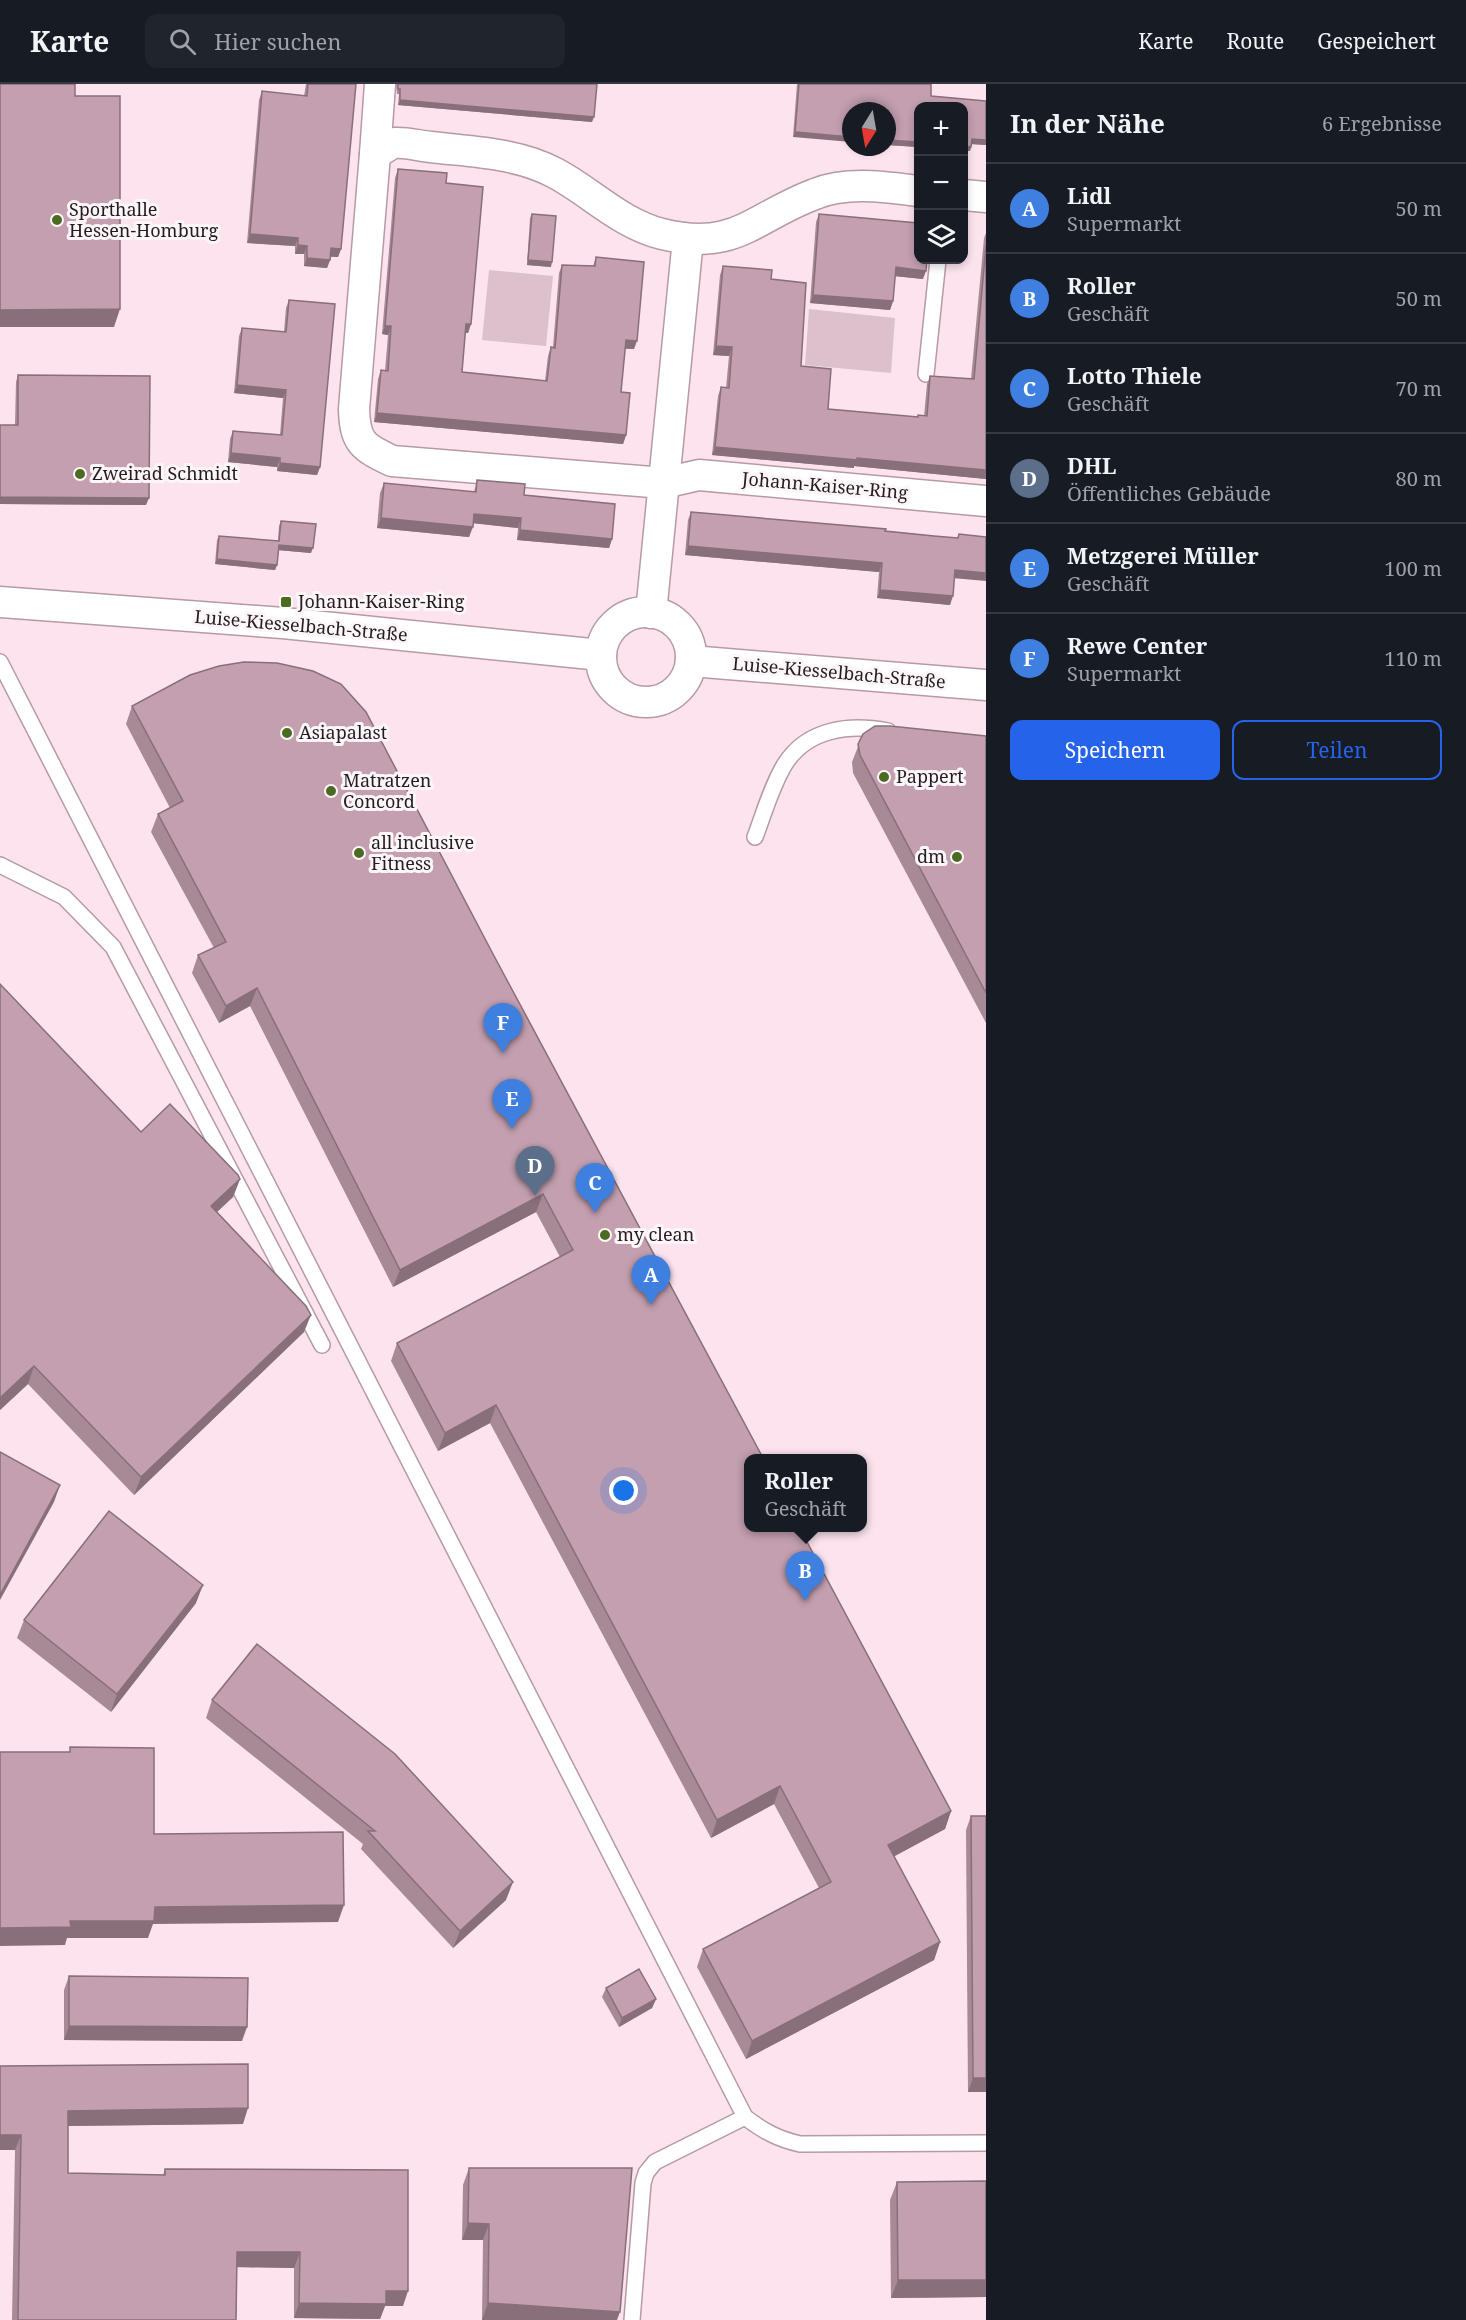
<!DOCTYPE html>
<html lang="de">
<head>
<meta charset="utf-8">
<style>
	:root { --surface:#171b24; --page:#20242c; --text:#f1f3f6; --muted:#9ea1a6; --line:#363941; --accent:#2563eb }
	body { margin:0; font-family:"Noto Serif",serif; background:var(--page); color:var(--text) }
	.controls { position:absolute; right:18px; top:18px; display:grid; overflow:hidden; border-radius:12px; box-shadow:0 3px 9px #0003 }
	.controls button { width:54px; height:54px; display:grid; place-items:center; padding:0; border:0; border-bottom:2px solid var(--line); background:var(--surface); color:var(--text); font:30px sans-serif }
	.compass { position:absolute; left:842px; top:18px; width:54px; height:54px; border-radius:50%; background:var(--surface); box-shadow:0 3px 9px #0003; rotate:191deg }
	.you { position:absolute; left:624px; top:1407px; width:21px; height:21px; margin:-15px; border:4px solid #fff; border-radius:50%; background:#1a73e8; box-shadow:0 0 0 9px #1a73e833 }
	.badge { display:grid; place-items:center; width:39px; height:39px; border-radius:50%; background:var(--accent); color:#fff; font-size:20px; font-weight:700 }
	.pin { position:absolute; translate:-50% -50px; filter:drop-shadow(0 2px 3px #0008) }
	.pin::after { content:''; position:absolute; top:32px; width:21px; height:18px; background:inherit; clip-path:polygon(0 0,100% 0,50% 100%) }
	.popup { position:absolute; left:744px; top:1370px; width:123px; height:78px; box-sizing:border-box; display:grid; place-content:center; border-radius:12px; background:var(--surface); filter:drop-shadow(0 2px 4px #0005); font-size:20px; white-space:nowrap; color:var(--muted) }
	.popup b { font-size:22px; color:var(--text) }
	.popup::after { content:''; position:absolute; left:50%; top:100%; margin-left:-12px; border:12px solid transparent; border-top-color:var(--surface) }
	.list { margin:0; padding:0; list-style:none }
	h2 { display:flex; justify-content:space-between; align-items:center; height:78px; margin:0; padding:0 24px; font-size:26px }
	h2 small { font-size:20px; font-weight:400; color:var(--muted) }
	.list li { display:grid; grid-template-columns:39px 1fr auto; gap:18px; align-items:center; box-sizing:border-box; height:90px; padding:0 24px; border-top:2px solid var(--line) }
	.list b { display:block; font-size:22px; white-space:nowrap }
	.list p { margin:0; font-size:20px; white-space:nowrap; color:var(--muted) }
	.list em { font-size:20px; font-style:normal; color:var(--muted) }
	.actions { display:flex; gap:12px; padding:18px 24px }
	.actions a { flex:1; padding:14px 0; border:2px solid var(--accent); border-radius:12px; text-align:center; font-size:21px; color:var(--accent) }
	.actions .main { background:var(--accent); color:#fff }
	.icon { flex:none; width:33px; height:33px; fill:none; stroke:currentColor; stroke-width:2; stroke-linecap:round; stroke-linejoin:round }
	.map { position:relative; flex:none; width:986px; height:2236px; overflow:hidden }
	header { display:flex; align-items:center; gap:36px; box-sizing:border-box; height:84px; padding:0 30px; background:var(--surface); border-bottom:2px solid var(--line) }
	header strong { font-size:28px }
	nav { display:flex; gap:33px; margin-inline-start:auto; font-size:21px }
	.search { width:420px; height:54px; background:var(--page); display:flex; align-items:center; gap:15px; box-sizing:border-box; padding:0 21px; border-radius:12px; color:var(--muted); font-size:22px }
	main { display:flex }
	aside { flex:1; background:var(--surface) }
	.map>svg:first-child { display:block }
	.green { fill:#dcc1cd }
	.lines { fill:none; stroke-linecap:round; stroke-linejoin:round }
	.service-casing { stroke:#b69aa6; stroke-width:18 }
	.minor-casing { stroke:#b69aa6; stroke-width:33 }
	.service { stroke:#fff; stroke-width:15 }
	.minor { stroke:#fff; stroke-width:30 }
	.wall { fill:#a88996 }
	.shaded-wall { fill:#886f7a }
	.building { fill:#c39faf; stroke:#886f7a; stroke-width:1.5 }
	.poi-dot { fill:#4a6b21; stroke:#fdf6f9; stroke-width:2 }
	.labels { text-anchor:middle; stroke-width:6; stroke-linejoin:round; paint-order:stroke }
	.poi-label { font-size:18px; fill:#261b20; stroke:#fdf6f9; text-anchor:start }
	.street-label { font-size:18px; fill:#261b20; stroke:#fdf6f9 }
</style>
</head>
<body>
<header>
<strong>Karte</strong>
<div class="search"><svg class="icon" aria-label="search" viewBox="0 0 24 24"><circle cx="10" cy="10" r="6"/><path d="M15 15l6 6"/></svg>Hier suchen</div>
<nav><a>Karte</a><a>Route</a><a>Gespeichert</a></nav>
</header>
<main>
<div class="map">
<svg width="986" height="2236" viewBox="0 0 986 2236">
	<rect width="100%" height="100%" fill="#fce3ee"/>
	<g class="green">
		<polygon points="489,186 553,192 546,262 482,256"/>
		<polygon points="809,225 895,234 891,289 805,281"/>
	</g>
	<g class="lines">
		<g class="service-casing">
			<g id="service">
				<polyline points="926,290 938,176"/>
				<path d="M0,578L745,2033C763,2047 778,2055 800,2060L986,2059"/>
				<path d="M755,753C764,729 772,701 785,680C808,644 850,640 888,647"/>
				<polyline points="0,781 64,813 113,863 322,1261"/>
				<polyline points="632,2236 643,2099 646,2089 655,2078 745,2033"/>
			</g>
		</g>
		<g class="minor-casing">
			<g id="minor">
				<polyline points="375,70 380,0"/>
				<path d="M918,107C885,103 847,97 815,110C753,133 736,168 662,150C621,140 591,108 555,89C518,69 473,68 431,63C420,62 406,58 395,59C389,60 381,67 375,70L354,325C355,359 363,363 392,377L664,399L699,391L986,417"/>
				<polyline points="964,111 986,113"/>
				<polyline points="0,518 283,539 601,571"/>
				<circle cx="646" cy="573" r="45"/>
				<polyline points="651,529 688,155"/>
				<polyline points="691,577 986,601"/>
			</g>
		</g>
		<use href="#service" class="service"/>
		<use href="#minor" class="minor"/>
	</g>
	<g class="wall">
		<polygon points="306,0 356,0 341,165 338,173 331,173 327,184 304,182 304,170 295,170 295,162 247,159 259,16 262,7 304,12"/>
		<polygon points="396,0 597,0 592,38 398,21 399,10 397,10"/>
		<polygon points="797,0 931,0 931,12 986,61 971,60 970,67 918,22 918,63 887,61 887,27 793,53"/>
		<polygon points="398,85 446,99 471,240 468,249 465,249 462,288 545,297 548,272 551,263 553,263 559,189 562,181 593,182 596,173 634,265 625,265 621,308 626,351 623,360 374,338 378,295 381,286 385,287 388,251 382,250 395,94"/>
		<polygon points="532,130 551,183 527,181 530,134"/>
		<polygon points="819,130 923,195 895,192 893,217 890,226 810,219 816,138"/>
		<polygon points="986,149 986,395 854,382 854,384 712,371 718,312 721,303 726,304 729,272 713,271 720,191 723,182 771,195 801,282 828,325 917,333 918,331 924,332 927,300 930,292 971,295 984,154"/>
		<polygon points="289,216 320,383 317,391 277,387 277,383 228,378 230,355 233,347 280,351 283,314 234,309 239,252 242,244 284,248 286,224"/>
		<polygon points="18,291 146,421 0,420 0,341 15,341 16,298"/>
		<polygon points="477,396 524,411 612,455 609,464 517,456 518,444 473,439 469,453 377,444 380,409 384,399 474,408"/>
		<polygon points="691,428 934,452 958,454 959,450 950,521 877,514 879,488 685,471 688,436"/>
		<polygon points="281,437 311,469 278,466 277,481 275,486 215,480 217,456 219,452 278,457 279,442"/>
		<polygon points="132,622 493,870 951,1727 945,1745 894,1772 940,1858 934,1876 746,1975 697,1883 703,1865 819,1804 774,1720 711,1754 490,1339 438,1367 391,1277 397,1259 560,1173 536,1128 393,1203 250,922 219,939 192,889 198,871 214,864 151,748 158,730 170,724 126,640"/>
		<polygon points="863,650 986,652 986,939 853,689 852,678"/>
		<polygon points="0,900 141,1048 240,1095 233,1113 217,1128 304,1248 134,1411 28,1300 0,1326"/>
		<polygon points="196,1519 111,1628 17,1554 24,1536"/>
		<polygon points="212,1616 506,1816 453,1864 361,1765 363,1760 206,1634"/>
		<polygon points="971,1732 986,1732 986,2008 968,2008 966,1746"/>
		<polygon points="69,1892 242,1957 64,1956 64,1906"/>
		<polygon points="606,1904 656,1915 652,1924 619,1943 602,1913"/>
		<polygon points="0,1982 243,2040 68,2042 68,2089 163,2091 165,2085 403,2222 385,2222 380,2235 294,2234 294,2184 237,2183 236,2236 12,2236 15,2066 0,2066"/>
		<polygon points="469,2084 617,2236 482,2236 483,2156 462,2156 463,2101"/>
		<polygon points="986,2097 986,2213 891,2214 890,2116 897,2098"/>
	</g>
	<g class="shaded-wall">
		<polygon points="400,16 594,33 592,38 398,21"/>
		<polygon points="795,48 851,53 851,58 793,53"/>
		<polygon points="972,55 986,56 986,61 970,60"/>
		<polygon points="887,56 918,58 918,63 887,61"/>
		<polygon points="963,62 971,63 970,67 963,67"/>
		<polygon points="250,150 298,154 295,162 247,159"/>
		<polygon points="298,161 307,162 304,170 295,170"/>
		<polygon points="331,164 341,165 338,173 328,172"/>
		<polygon points="307,174 330,176 327,184 304,182"/>
		<polygon points="528,176 552,178 551,183 527,181"/>
		<polygon points="896,183 926,187 923,195 893,192"/>
		<polygon points="813,211 893,217 890,226 810,219"/>
		<polygon points="120,225 114,243 0,243 0,226"/>
		<polygon points="466,240 471,240 468,249 463,248"/>
		<polygon points="385,242 391,242 388,251 382,250"/>
		<polygon points="626,256 637,257 634,265 623,264"/>
		<polygon points="716,262 732,263 729,272 713,271"/>
		<polygon points="237,301 286,306 283,314 234,309"/>
		<polygon points="377,329 626,351 623,360 374,338"/>
		<polygon points="715,363 857,374 986,386 986,395 854,382 854,384 712,371"/>
		<polygon points="231,369 280,374 277,383 228,378"/>
		<polygon points="280,379 320,383 317,391 277,387"/>
		<polygon points="0,413 149,414 146,421 0,420"/>
		<polygon points="474,430 521,434 518,444 471,439"/>
		<polygon points="381,434 473,443 469,453 377,444"/>
		<polygon points="520,446 612,455 609,464 517,456"/>
		<polygon points="279,461 313,464 311,469 277,466"/>
		<polygon points="688,462 882,479 879,488 685,471"/>
		<polygon points="217,475 277,481 275,486 215,480"/>
		<polygon points="955,486 986,489 986,497 952,494"/>
		<polygon points="880,506 953,512 950,521 877,514"/>
		<polygon points="257,904 250,922 219,939 226,922"/>
		<polygon points="240,1095 233,1113 204,1140 211,1122"/>
		<polygon points="543,1110 536,1128 393,1203 400,1186"/>
		<polygon points="311,1231 304,1248 134,1411 141,1393"/>
		<polygon points="34,1282 28,1300 0,1326 0,1314"/>
		<polygon points="496,1321 490,1339 438,1367 445,1349"/>
		<polygon points="60,1401 54,1418 0,1516 0,1511"/>
		<polygon points="203,1501 196,1519 111,1628 117,1610"/>
		<polygon points="780,1702 774,1720 711,1754 717,1736"/>
		<polygon points="951,1727 945,1745 882,1779 888,1761"/>
		<polygon points="513,1798 506,1816 453,1864 460,1847"/>
		<polygon points="344,1821 338,1838 153,1840 148,1854 67,1854 65,1861 0,1862 0,1844 70,1837 155,1823"/>
		<polygon points="940,1858 934,1876 746,1975 752,1957"/>
		<polygon points="656,1915 652,1924 619,1943 622,1934"/>
		<polygon points="69,1942 247,1943 242,1957 64,1956"/>
		<polygon points="973,1994 986,1994 986,2008 968,2008"/>
		<polygon points="248,2024 243,2040 62,2042 68,2027"/>
		<polygon points="0,2051 21,2051 15,2066 0,2066"/>
		<polygon points="468,2139 489,2140 483,2156 462,2156"/>
		<polygon points="237,2168 300,2168 294,2184 231,2183"/>
		<polygon points="898,2196 986,2196 986,2213 891,2214"/>
		<polygon points="386,2207 408,2207 403,2222 385,2222 380,2235 294,2234 299,2219"/>
		<polygon points="488,2219 620,2228 617,2236 482,2236"/>
	</g>
	<g class="building">
		<polygon points="0,0 75,0 75,12 120,12 120,225 0,226"/>
		<polygon points="308,0 356,0 341,165 331,164 330,176 307,174 307,162 298,161 298,154 250,150 262,7 307,12"/>
		<polygon points="398,0 597,0 594,33 400,16 400,5 398,5"/>
		<polygon points="799,0 931,0 931,12 986,17 986,56 972,55 971,63 963,62 963,22 918,22 918,58 887,56 887,27 851,27 851,53 795,48"/>
		<polygon points="398,85 447,89 446,99 483,103 471,240 466,240 462,288 547,297 551,263 555,264 562,181 595,182 596,173 644,178 637,257 626,256 621,308 630,309 626,351 377,329 381,286 388,287 391,242 385,242"/>
		<polygon points="532,130 556,132 552,178 528,176"/>
		<polygon points="819,130 918,139 918,176 927,176 926,187 896,183 893,217 813,211"/>
		<polygon points="986,162 986,386 857,374 857,376 715,363 721,303 729,304 732,263 716,262 723,182 772,186 771,195 806,199 801,282 831,285 828,325 918,333 918,331 927,332 930,292 974,295"/>
		<polygon points="289,216 335,220 320,383 280,379 280,374 231,369 233,347 282,351 286,306 237,301 242,244 286,248"/>
		<polygon points="18,291 150,292 149,414 0,413 0,341 18,341"/>
		<polygon points="477,396 525,400 524,411 615,420 612,455 520,446 521,434 474,430 473,443 381,434 384,399 476,408"/>
		<polygon points="691,428 886,445 885,447 934,452 958,454 959,450 986,453 986,489 955,486 953,512 880,506 882,479 688,462"/>
		<polygon points="281,437 316,440 313,464 279,461 277,481 217,475 219,452 279,457"/>
		<polygon points="244,578 277,579 313,587 341,600 366,628 493,870 763,1374 748,1374 748,1443 799,1443 951,1727 888,1761 940,1858 752,1957 703,1865 831,1798 780,1702 717,1736 496,1321 445,1349 397,1259 573,1166 543,1110 400,1186 257,904 226,922 198,871 226,858 158,730 183,717 132,622 190,591 219,582"/>
		<polygon points="875,642 890,642 986,652 986,909 860,671 858,660 863,650"/>
		<polygon points="0,900 141,1048 170,1020 238,1091 240,1095 211,1122 306,1222 311,1231 141,1393 34,1282 0,1314"/>
		<polygon points="0,1368 60,1401 0,1511"/>
		<polygon points="109,1427 203,1501 117,1610 24,1536"/>
		<polygon points="257,1560 395,1670 513,1798 460,1847 368,1747 375,1747 212,1616"/>
		<polygon points="70,1663 154,1664 154,1750 343,1748 344,1821 155,1823 154,1837 70,1837 71,1843 0,1844 0,1668 70,1668"/>
		<polygon points="971,1732 986,1732 986,1994 973,1994"/>
		<polygon points="639,1885 656,1915 622,1934 606,1904"/>
		<polygon points="69,1892 248,1894 247,1943 69,1942"/>
		<polygon points="248,1980 248,2024 68,2027 68,2089 165,2091 165,2085 408,2086 408,2207 386,2207 386,2220 299,2219 300,2168 237,2168 236,2236 18,2236 21,2051 0,2051 0,1982"/>
		<polygon points="469,2084 632,2084 620,2228 488,2219 489,2140 468,2139"/>
		<polygon points="986,2097 986,2196 898,2196 897,2098"/>
	</g>
	<g class="poi-dot">
		<circle cx="57" cy="136" r="6"/>
		<circle cx="80" cy="390" r="6"/>
		<rect x="280" y="512" width="12" height="12" rx="3"/>
		<circle cx="287" cy="649" r="6"/>
		<circle cx="884" cy="693" r="6"/>
		<circle cx="331" cy="707" r="6"/>
		<circle cx="359" cy="769" r="6"/>
		<circle cx="957" cy="773" r="6"/>
		<circle cx="605" cy="1151" r="6"/>
	</g>
	<g class="labels">
		<g class="poi-label">
			<text x="69" y="132">Sporthalle<tspan x="69" dy="21">Hessen-Homburg</tspan></text>
			<text x="92" y="396">Zweirad Schmidt</text>
			<text x="298" y="524">Johann-Kaiser-Ring</text>
			<text x="299" y="655">Asiapalast</text>
			<text x="896" y="699">Pappert</text>
			<text x="343" y="703">Matratzen<tspan x="343" dy="21">Concord</tspan></text>
			<text x="371" y="765">all inclusive<tspan x="371" dy="21">Fitness</tspan></text>
			<text x="945" y="779" text-anchor="end">dm</text>
			<text x="617" y="1157">my clean</text>
		</g>
		<g class="street-label">
			<text transform="translate(825 402) rotate(5)" y="6">Johann-Kaiser-Ring</text>
			<text transform="translate(301 542) rotate(5)" y="6">Luise-Kiesselbach-Straße</text>
			<text transform="translate(839 589) rotate(5)" y="6">Luise-Kiesselbach-Straße</text>
		</g>
	</g>
</svg>
<div class="controls">
<button>+</button>
<button>−</button>
<button><svg class="icon" aria-label="layers" viewBox="0 0 24 24"><path d="M12 4l9 5-9 5-9-5zM3 14l9 5 9-5"/></svg></button>
</div>
<svg class="compass" viewBox="-18 -18 36 36"><path d="M0-13l5 13h-10z" fill="#e53935"/><path d="M0 13l5-13h-10z" fill="#9ea1a6"/></svg>
<div class="you"></div>
<div class="pin badge" style="left:651px;top:1221px;background:#3f7fe0">A</div>
<div class="pin badge" style="left:805px;top:1517px;background:#3f7fe0">B</div>
<div class="popup"><b>Roller</b>Geschäft</div>
<div class="pin badge" style="left:595px;top:1129px;background:#3f7fe0">C</div>
<div class="pin badge" style="left:535px;top:1112px;background:#5c6f8a">D</div>
<div class="pin badge" style="left:512px;top:1045px;background:#3f7fe0">E</div>
<div class="pin badge" style="left:503px;top:969px;background:#3f7fe0">F</div>
</div>
<aside>
<h2>In der Nähe<small>6 Ergebnisse</small></h2>
<ul class="list">
<li><span class="badge" style="background:#3f7fe0">A</span><div><b>Lidl</b><p>Supermarkt</p></div><em>50 m</em></li>
<li><span class="badge" style="background:#3f7fe0">B</span><div><b>Roller</b><p>Geschäft</p></div><em>50 m</em></li>
<li><span class="badge" style="background:#3f7fe0">C</span><div><b>Lotto Thiele</b><p>Geschäft</p></div><em>70 m</em></li>
<li><span class="badge" style="background:#5c6f8a">D</span><div><b>DHL</b><p>Öffentliches Gebäude</p></div><em>80 m</em></li>
<li><span class="badge" style="background:#3f7fe0">E</span><div><b>Metzgerei Müller</b><p>Geschäft</p></div><em>100 m</em></li>
<li><span class="badge" style="background:#3f7fe0">F</span><div><b>Rewe Center</b><p>Supermarkt</p></div><em>110 m</em></li>
</ul>
<div class="actions"><a class="main">Speichern</a><a>Teilen</a></div>
</aside>
</main>
</body>
</html>
